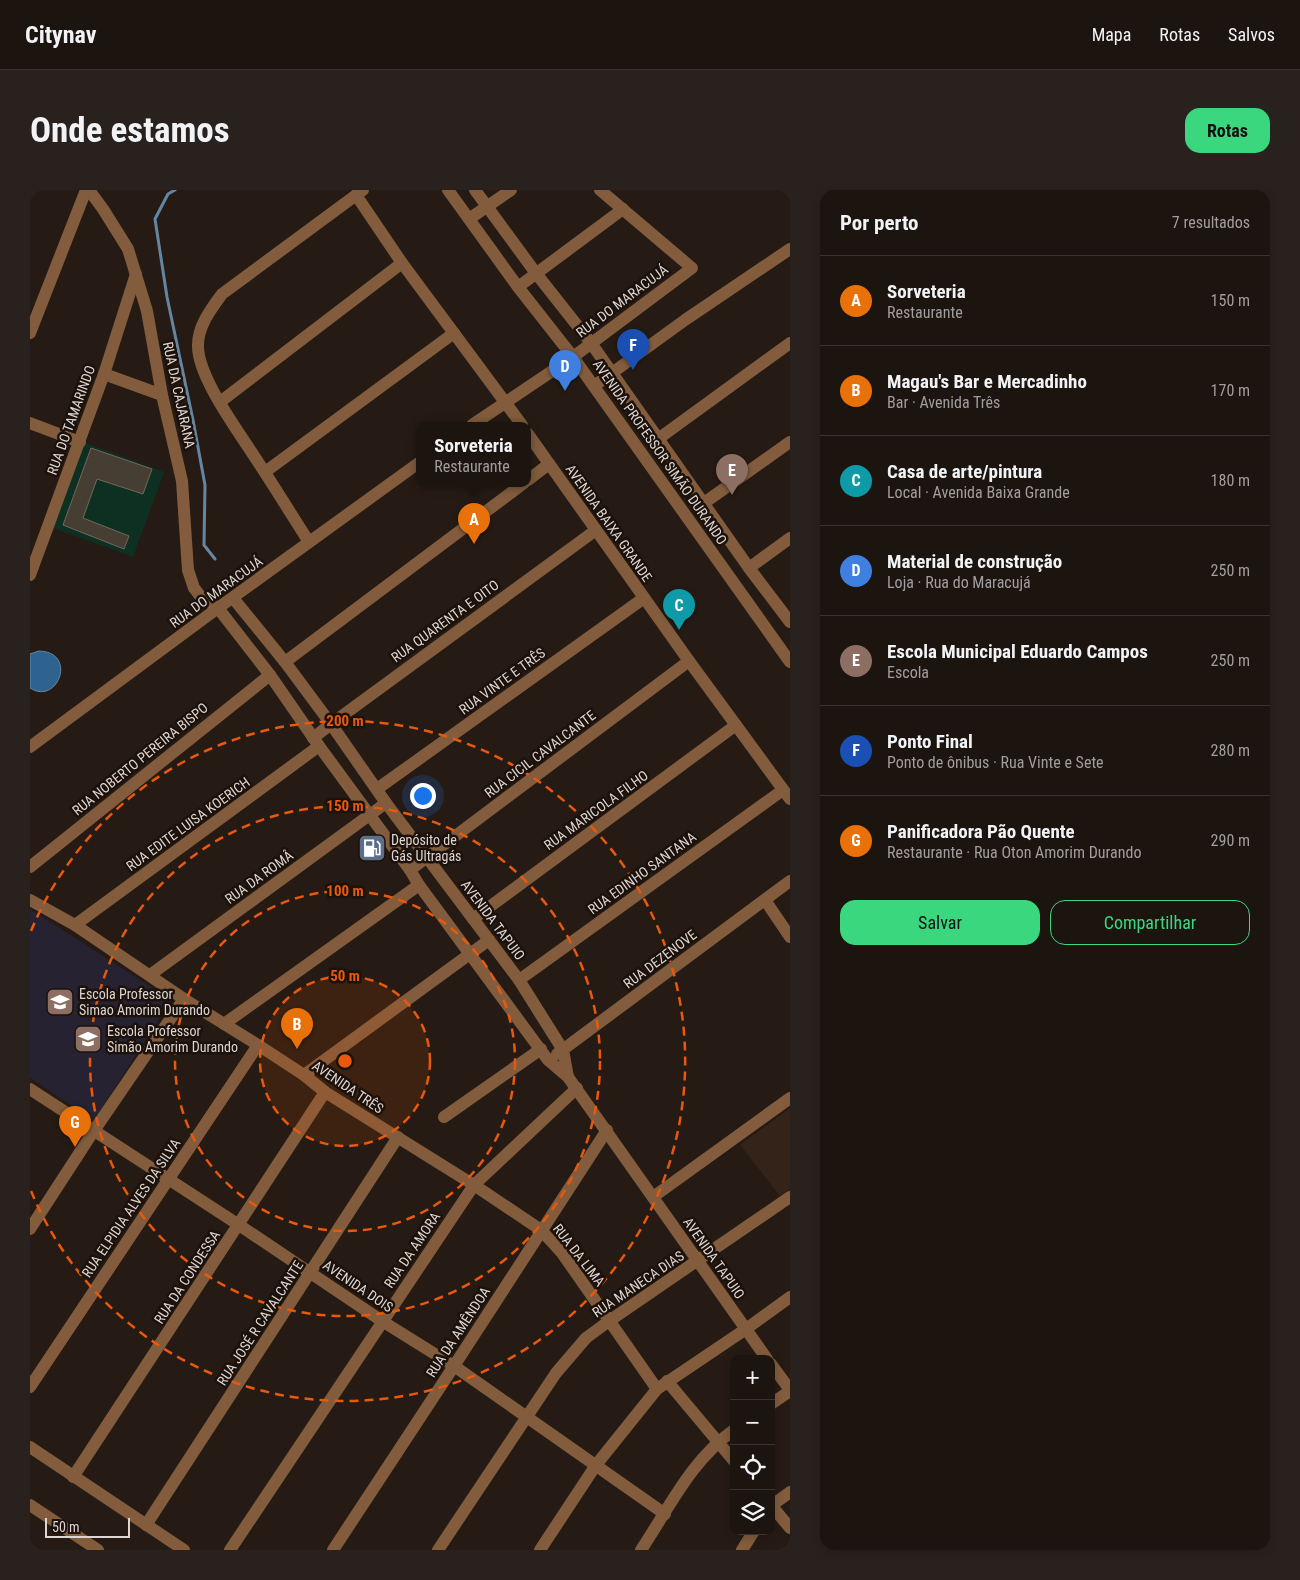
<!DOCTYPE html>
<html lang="pt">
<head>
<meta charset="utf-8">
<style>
	:root { --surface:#1c140f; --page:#29211d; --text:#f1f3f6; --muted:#a09e9e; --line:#3a332f; --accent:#3bd77f }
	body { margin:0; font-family:"Roboto Condensed",sans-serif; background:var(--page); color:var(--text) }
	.controls { position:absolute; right:15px; bottom:15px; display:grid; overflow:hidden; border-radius:10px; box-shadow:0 2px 8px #0003 }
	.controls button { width:45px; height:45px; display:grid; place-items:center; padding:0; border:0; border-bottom:1px solid var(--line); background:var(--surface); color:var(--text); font:25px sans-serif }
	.scale { position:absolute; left:15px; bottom:12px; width:85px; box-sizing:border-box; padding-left:5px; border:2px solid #ded6d2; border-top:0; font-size:14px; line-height:18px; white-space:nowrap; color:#ded6d2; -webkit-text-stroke:4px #1c120b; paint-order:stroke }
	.you { position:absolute; left:392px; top:605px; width:18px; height:18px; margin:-12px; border:4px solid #fff; border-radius:50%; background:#1a73e8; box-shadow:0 0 0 8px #1a73e833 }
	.badge { display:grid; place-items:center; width:32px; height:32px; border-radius:50%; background:var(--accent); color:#fff; font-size:16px; font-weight:700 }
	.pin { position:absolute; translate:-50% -41px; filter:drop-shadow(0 1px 2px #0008) }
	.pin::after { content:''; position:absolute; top:26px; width:18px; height:15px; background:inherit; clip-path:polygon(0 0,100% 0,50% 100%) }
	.popup { position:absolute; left:386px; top:232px; width:115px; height:65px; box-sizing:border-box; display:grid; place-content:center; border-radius:10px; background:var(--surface); filter:drop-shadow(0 1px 4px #0005); font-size:16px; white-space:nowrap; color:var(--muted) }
	.popup b { font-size:19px; color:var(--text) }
	.popup::after { content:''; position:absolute; left:50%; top:100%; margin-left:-10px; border:10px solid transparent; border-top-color:var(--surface) }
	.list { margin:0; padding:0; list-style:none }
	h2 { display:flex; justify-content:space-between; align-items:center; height:65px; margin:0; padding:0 20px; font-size:21px }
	h2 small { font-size:16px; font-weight:400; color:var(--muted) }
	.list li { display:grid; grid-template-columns:32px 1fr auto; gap:15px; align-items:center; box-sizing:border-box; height:90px; padding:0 20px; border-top:1px solid var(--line) }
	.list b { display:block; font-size:19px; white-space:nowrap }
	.list p { margin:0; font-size:16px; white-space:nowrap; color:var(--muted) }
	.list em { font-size:16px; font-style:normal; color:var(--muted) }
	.actions { display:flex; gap:10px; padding:15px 20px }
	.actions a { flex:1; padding:11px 0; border:1px solid var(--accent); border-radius:15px; text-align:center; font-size:18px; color:var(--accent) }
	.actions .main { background:var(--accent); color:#111 }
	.icon { flex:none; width:28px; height:28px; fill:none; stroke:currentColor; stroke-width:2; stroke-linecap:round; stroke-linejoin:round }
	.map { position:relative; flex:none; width:760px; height:1360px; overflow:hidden; border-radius:15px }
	header { display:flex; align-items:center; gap:30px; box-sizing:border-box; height:70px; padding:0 25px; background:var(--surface); border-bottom:1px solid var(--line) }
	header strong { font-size:24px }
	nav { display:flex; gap:28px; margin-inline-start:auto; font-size:18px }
	.intro { display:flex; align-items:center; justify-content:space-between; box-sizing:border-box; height:120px; padding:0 30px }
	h1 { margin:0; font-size:35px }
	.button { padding:12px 22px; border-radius:15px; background:var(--accent); color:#111; font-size:18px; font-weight:700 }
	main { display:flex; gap:30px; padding:0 30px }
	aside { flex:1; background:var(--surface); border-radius:15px; box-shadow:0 2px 8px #0003 }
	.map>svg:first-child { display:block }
	.built { fill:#332319 }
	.education { fill:#262232 }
	.green { fill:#0e3022 }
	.water { fill:#2f638f; stroke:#6486a3 }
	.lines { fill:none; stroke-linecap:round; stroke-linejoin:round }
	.stream { stroke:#6486a3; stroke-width:3 }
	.building { fill:#463e33; stroke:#70685c }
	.minor { stroke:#825c3d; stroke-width:12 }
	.ring { fill:none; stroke:#e8590c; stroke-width:2.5; stroke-dasharray:9 6 }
	.labels { text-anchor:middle; stroke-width:5; stroke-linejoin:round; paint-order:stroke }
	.street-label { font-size:14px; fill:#ded6d2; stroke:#1c120b }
	.poi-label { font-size:14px; fill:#ded6d2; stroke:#1c120b; text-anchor:start }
	.centre { fill:#e8590c; stroke:#1c120b; stroke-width:2.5 }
	.ring-label { font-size:15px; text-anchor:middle; font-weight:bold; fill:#e8590c; stroke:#1c120b; stroke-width:5; stroke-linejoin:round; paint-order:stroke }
</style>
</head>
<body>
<header>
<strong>Citynav</strong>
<nav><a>Mapa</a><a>Rotas</a><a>Salvos</a></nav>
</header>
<div class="intro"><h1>Onde estamos</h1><a class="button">Rotas</a></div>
<main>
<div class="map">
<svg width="760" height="1360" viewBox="0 0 760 1360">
	<rect width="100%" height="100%" fill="#261b14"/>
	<polygon class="built" points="760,918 760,999 750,1006 710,955"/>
	<polygon class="education" points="0,719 141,810 64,930 0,888"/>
	<polygon class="green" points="53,252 134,282 103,367 21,337"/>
	<path class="water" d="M9,461C48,462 28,516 0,498V464Z"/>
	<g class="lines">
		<polyline class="stream" points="145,0 138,4 125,29 137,107 163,230 175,295 174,355 185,369"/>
	</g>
	<polygon class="building" points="61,258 122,279 113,304 67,289 53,328 99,346 94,359 33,335"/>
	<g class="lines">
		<g class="minor">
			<polyline points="59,0 73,19 98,59 117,121 132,205 152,291 158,380 164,398 171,407 188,418 240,485 289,556 380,680 389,695 518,870 538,887 737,1169"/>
			<polyline points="418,0 488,97 543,167 760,472"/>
			<polyline points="445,0 505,82 561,153 719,378 760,432"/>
			<polyline points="326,5 372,73 492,235"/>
			<polyline points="439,29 481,0"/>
			<polyline points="488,97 593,19"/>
			<polyline points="0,143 56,0"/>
			<polyline points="74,184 132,205"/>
			<polyline points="564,196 655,130 760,59"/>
			<polyline points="190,212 372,73"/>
			<polyline points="0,233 50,252"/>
			<polyline points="442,235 543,167 662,78 570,0"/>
			<polyline points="498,244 659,471 760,609"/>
			<polyline points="628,249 760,153"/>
			<polyline points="235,282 424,143"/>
			<polyline points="498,290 519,274"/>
			<polyline points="674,313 760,252"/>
			<path d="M279,352C263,327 247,301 230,275C212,246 167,188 168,155C168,136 181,119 192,104L333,0"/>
			<polyline points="719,378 760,348"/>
			<polyline points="0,385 74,184 106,84"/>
			<polyline points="203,408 255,472 301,534 356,613 489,790 533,860 538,887"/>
			<polyline points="255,472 494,293"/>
			<polyline points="283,548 301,534 566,340"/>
			<polyline points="0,557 188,418 390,272"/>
			<polyline points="347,599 614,408"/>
			<polyline points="0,677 240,485"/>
			<polyline points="380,680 659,471"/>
			<polyline points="0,710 45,735 154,809 228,855 274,885 295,902 444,995 511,1040 532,1063 627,1199"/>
			<polyline points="735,710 760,747"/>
			<polyline points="443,729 706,535"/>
			<polyline points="45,735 289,556"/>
			<polyline points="120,785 356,613"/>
			<polyline points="489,790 753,600"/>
			<polyline points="194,834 389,695"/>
			<polyline points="527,864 760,691"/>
			<polyline points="274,885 459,750"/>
			<polyline points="0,899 209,1035 352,1131 424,1176 635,1324"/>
			<polyline points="414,927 511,859"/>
			<polyline points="623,1007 760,908"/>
			<polyline points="0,1039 63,942 154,809"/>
			<polyline points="741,1174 760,1200"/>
			<polyline points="637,1191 704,1271"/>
			<polyline points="0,1197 228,855"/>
			<polyline points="741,1214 760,1201"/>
			<polyline points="0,1257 154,1360"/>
			<polyline points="43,1287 295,902"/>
			<polyline points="0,1315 68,1360"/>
			<polyline points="741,1315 760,1338"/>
			<polyline points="741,1316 760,1302"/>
			<polyline points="116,1335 368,947"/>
			<polyline points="200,1360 444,995 547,898"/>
			<polyline points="303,1360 424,1176 577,940"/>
			<polyline points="408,1360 526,1183 556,1148 579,1131 760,1007"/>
			<polyline points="510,1360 566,1275 627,1199 716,1139 760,1107"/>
			<path d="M611,1360C639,1318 662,1269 704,1240"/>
			<polyline points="712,1360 724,1341"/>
		</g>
	</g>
	<circle cx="315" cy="871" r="85" fill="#e8590c" fill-opacity=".12"/>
	<g class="ring">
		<circle cx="315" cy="871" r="85"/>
		<circle cx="315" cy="871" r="170"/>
		<circle cx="315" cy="871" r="255"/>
		<path d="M1 741A340 340 0 1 1 1 1001"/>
	</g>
	<defs>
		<g id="fuel-square" transform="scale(1.4375)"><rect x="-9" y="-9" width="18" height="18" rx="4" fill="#5c6f8a" stroke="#1c120b"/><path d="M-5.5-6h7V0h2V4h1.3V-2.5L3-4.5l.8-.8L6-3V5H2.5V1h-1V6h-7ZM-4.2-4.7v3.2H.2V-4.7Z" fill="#fff"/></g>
		<g id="school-square" transform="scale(1.4375)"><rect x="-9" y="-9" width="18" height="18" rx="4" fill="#8d6e63" stroke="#1c120b"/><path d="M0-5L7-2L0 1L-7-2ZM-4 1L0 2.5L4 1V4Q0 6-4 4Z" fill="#fff"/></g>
	</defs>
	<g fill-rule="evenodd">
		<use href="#fuel-square" x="342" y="658"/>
		<use href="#school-square" x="30" y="812"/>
		<use href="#school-square" x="58" y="849"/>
	</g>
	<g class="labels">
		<g class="street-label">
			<text transform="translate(592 111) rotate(-37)" y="5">RUA DO MARACUJÁ</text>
			<text transform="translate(149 205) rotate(78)" y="5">RUA DA CAJARANA</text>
			<text transform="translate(41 230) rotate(-70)" y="5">RUA DO TAMARINDO</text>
			<text transform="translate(630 262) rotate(55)" y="5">AVENIDA PROFESSOR SIMÃO DURANDO</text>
			<text transform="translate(579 333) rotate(55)" y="5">AVENIDA BAIXA GRANDE</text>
			<text transform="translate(186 402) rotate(-36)" y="5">RUA DO MARACUJÁ</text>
			<text transform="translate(415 431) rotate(-36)" y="5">RUA QUARENTA E OITO</text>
			<text transform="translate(472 491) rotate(-36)" y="5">RUA VINTE E TRÊS</text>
			<text transform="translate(510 564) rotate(-37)" y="5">RUA CICIL CAVALCANTE</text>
			<text transform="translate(110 569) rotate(-39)" y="5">RUA NOBERTO PEREIRA BISPO</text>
			<text transform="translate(566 620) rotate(-36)" y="5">RUA MARICOLA FILHO</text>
			<text transform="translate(158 634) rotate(-36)" y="5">RUA EDITE LUISA KOERICH</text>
			<text transform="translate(612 683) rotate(-36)" y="5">RUA EDINHO SANTANA</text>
			<text transform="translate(229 687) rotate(-36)" y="5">RUA DA ROMÂ</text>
			<text transform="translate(463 730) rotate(53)" y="5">AVENIDA TAPUIO</text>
			<text transform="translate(630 769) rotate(-37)" y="5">RUA DEZENOVE</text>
			<text transform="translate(318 897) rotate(34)" y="5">AVENIDA TRÊS</text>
			<text transform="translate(101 1018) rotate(-56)" y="5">RUA ELPIDIA ALVES DA SILVA</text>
			<text transform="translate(382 1060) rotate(-56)" y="5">RUA DA AMORA</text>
			<text transform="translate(549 1065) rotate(52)" y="5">RUA DA LIMA</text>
			<text transform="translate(684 1068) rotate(55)" y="5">AVENIDA TAPUIO</text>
			<text transform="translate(157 1087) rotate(-57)" y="5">RUA DA CONDESSA</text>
			<text transform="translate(608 1094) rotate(-34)" y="5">RUA MANECA DIAS</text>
			<text transform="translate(328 1096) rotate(34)" y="5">AVENIDA DOIS</text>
			<text transform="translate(230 1133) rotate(-57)" y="5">RUA JOSÉ R CAVALCANTE</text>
			<text transform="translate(428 1142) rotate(-57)" y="5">RUA DA AMÊNDOA</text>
		</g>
		<g class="poi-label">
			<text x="361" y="655">Depósito de<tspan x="361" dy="16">Gás Ultragás</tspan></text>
			<text x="49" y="809">Escola Professor<tspan x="49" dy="16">Simao Amorim Durando</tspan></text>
			<text x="77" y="846">Escola Professor<tspan x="77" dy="16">Simão Amorim Durando</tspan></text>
		</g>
	</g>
	<circle cx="315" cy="871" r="8" class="centre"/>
	<g class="ring-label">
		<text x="315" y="536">200 m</text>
		<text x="315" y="621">150 m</text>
		<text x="315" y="706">100 m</text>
		<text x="315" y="791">50 m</text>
	</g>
</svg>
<div class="controls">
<button>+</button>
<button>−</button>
<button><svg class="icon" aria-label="locate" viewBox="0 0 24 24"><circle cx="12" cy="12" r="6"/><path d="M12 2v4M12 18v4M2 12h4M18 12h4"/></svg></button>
<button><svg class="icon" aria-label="layers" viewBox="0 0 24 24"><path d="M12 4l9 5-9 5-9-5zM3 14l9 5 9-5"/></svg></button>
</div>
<div class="scale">50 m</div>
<div class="you"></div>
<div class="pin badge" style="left:444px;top:354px;background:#e8710a">A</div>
<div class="popup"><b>Sorveteria</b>Restaurante</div>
<div class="pin badge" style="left:267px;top:859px;background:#e8710a">B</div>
<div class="pin badge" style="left:649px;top:440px;background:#0f9aa8">C</div>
<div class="pin badge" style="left:535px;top:201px;background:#3f7fe0">D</div>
<div class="pin badge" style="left:702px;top:305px;background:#8d6e63">E</div>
<div class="pin badge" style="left:603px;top:180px;background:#1a4fb4">F</div>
<div class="pin badge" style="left:45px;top:957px;background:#e8710a">G</div>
</div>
<aside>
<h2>Por perto<small>7 resultados</small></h2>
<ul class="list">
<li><span class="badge" style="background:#e8710a">A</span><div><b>Sorveteria</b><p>Restaurante</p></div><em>150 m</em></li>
<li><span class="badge" style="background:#e8710a">B</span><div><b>Magau's Bar e Mercadinho</b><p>Bar · Avenida Três</p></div><em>170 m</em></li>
<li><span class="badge" style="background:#0f9aa8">C</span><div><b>Casa de arte/pintura</b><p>Local · Avenida Baixa Grande</p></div><em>180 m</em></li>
<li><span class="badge" style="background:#3f7fe0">D</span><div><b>Material de construção</b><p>Loja · Rua do Maracujá</p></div><em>250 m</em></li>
<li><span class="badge" style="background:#8d6e63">E</span><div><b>Escola Municipal Eduardo Campos</b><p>Escola</p></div><em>250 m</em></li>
<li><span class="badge" style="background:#1a4fb4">F</span><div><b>Ponto Final</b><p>Ponto de ônibus · Rua Vinte e Sete</p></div><em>280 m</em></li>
<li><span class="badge" style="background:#e8710a">G</span><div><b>Panificadora Pão Quente</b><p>Restaurante · Rua Oton Amorim Durando</p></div><em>290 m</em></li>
</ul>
<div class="actions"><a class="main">Salvar</a><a>Compartilhar</a></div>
</aside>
</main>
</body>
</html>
